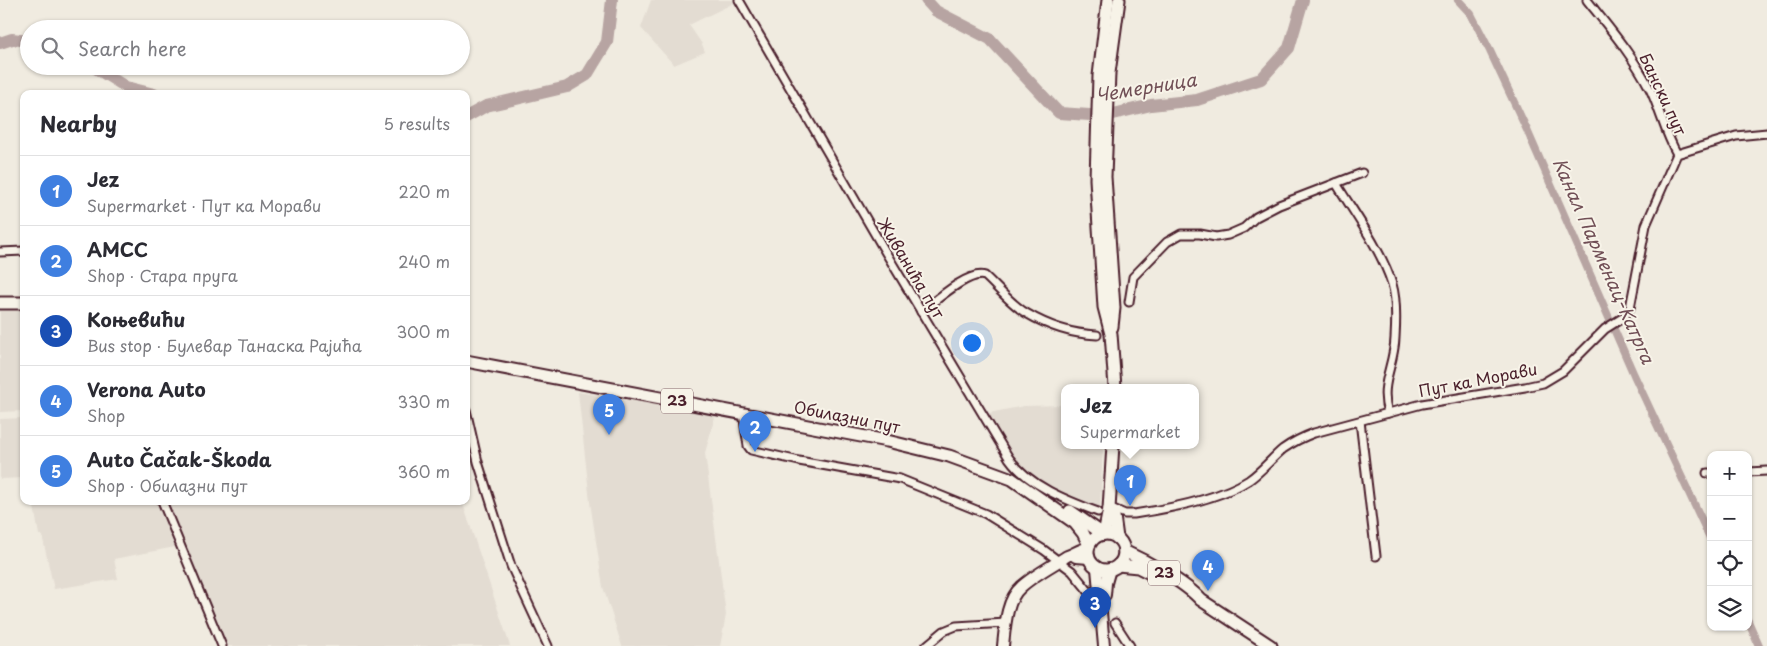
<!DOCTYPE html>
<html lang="en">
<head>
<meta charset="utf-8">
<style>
	:root { --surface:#fff; --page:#f2f2f3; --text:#2b2b33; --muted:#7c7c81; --line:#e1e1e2; --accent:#0f766e }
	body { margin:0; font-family:"Playpen Sans",sans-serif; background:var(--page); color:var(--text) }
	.controls { position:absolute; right:15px; bottom:15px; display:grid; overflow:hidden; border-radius:10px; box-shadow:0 1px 4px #0004 }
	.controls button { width:45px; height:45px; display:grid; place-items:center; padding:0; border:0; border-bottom:1px solid var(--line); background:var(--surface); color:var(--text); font:25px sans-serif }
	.you { position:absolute; left:971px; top:342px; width:18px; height:18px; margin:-12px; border:4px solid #fff; border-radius:50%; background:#1a73e8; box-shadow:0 0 0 8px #1a73e833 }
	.badge { display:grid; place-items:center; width:32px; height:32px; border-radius:50%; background:var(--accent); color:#fff; font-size:16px; font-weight:700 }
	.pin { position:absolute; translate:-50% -41px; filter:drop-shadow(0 1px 2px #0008) }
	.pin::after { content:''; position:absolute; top:26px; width:18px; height:15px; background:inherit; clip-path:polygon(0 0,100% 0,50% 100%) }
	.popup { position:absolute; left:1061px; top:384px; width:138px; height:65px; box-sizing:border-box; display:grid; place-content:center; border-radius:10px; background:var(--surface); filter:drop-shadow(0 1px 4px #0005); font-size:16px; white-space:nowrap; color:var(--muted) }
	.popup b { font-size:19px; color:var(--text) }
	.popup::after { content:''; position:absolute; left:50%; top:100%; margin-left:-10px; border:10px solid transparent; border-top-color:var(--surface) }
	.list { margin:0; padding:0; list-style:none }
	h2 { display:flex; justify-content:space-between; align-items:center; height:65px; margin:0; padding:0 20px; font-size:21px }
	h2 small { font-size:16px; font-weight:400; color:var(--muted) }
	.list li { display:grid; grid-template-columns:32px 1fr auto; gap:15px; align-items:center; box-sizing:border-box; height:70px; padding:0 20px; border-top:1px solid var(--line) }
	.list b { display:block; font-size:19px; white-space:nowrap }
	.list p { margin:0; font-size:16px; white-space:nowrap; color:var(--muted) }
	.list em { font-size:16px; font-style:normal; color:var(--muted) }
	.icon { flex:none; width:28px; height:28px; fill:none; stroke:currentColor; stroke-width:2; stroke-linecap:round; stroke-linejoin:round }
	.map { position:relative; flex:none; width:1767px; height:646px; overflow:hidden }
	.search { position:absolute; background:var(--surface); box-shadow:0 1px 4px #0004; left:20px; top:20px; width:450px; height:55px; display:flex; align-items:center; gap:12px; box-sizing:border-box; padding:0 18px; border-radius:28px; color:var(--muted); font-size:19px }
	.panel { position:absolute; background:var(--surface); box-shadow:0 1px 4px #0004; left:20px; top:90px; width:450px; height:415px; border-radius:10px }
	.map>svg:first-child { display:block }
	.built { fill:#e3dcd2 }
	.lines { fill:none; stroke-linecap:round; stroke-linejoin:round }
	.canal { stroke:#b7a4a2; stroke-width:8 }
	.river { stroke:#b7a4a2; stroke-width:12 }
	.street-casing { stroke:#4a1f2b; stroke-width:11 }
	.secondary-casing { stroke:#4a1f2b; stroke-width:14 }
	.primary-casing { stroke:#4a1f2b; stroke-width:15 }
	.street { stroke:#f7f3e8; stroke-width:7 }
	.secondary { stroke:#f7f3e8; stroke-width:10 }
	.primary { stroke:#f7f3e8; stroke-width:11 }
	.labels { text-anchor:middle; stroke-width:4; stroke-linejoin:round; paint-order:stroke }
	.shield { fill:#f7f3e8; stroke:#7e5f64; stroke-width:1 }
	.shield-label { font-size:15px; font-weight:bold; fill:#4a1f2b }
	.street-label { font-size:16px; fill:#4a1f2b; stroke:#f7f3e8 }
	.water-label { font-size:18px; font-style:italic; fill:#704e55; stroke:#f7f3e8 }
</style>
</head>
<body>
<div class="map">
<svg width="1767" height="646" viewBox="0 0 1767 646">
	<rect width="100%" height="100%" fill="#f0ebe0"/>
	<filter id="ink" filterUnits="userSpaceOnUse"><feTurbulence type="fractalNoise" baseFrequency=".02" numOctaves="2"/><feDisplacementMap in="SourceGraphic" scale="10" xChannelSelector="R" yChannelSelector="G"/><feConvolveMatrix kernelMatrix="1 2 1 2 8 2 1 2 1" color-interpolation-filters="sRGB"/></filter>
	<g filter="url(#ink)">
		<g class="built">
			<polygon points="651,0 732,0 734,3 689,25 702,44 705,52 674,65 641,28"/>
			<polygon points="0,310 24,310 24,411 0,412"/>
			<polygon points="578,392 716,413 705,453 726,615 720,646 622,646 603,587 590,502"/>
			<polygon points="1065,405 1065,445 1103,445 1100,511 1051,490 1031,479 1012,458 1005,445 984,414 1024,406"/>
			<polygon points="24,418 24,478 0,479 0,419"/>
			<polygon points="33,501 157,501 175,547 114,559 118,579 54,589 42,535 39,535"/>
			<polygon points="166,501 462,501 510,646 226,646"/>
		</g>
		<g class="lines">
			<g class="canal">
				<polyline points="1458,0 1471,14 1490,51 1527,130 1634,375 1711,540"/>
				<polyline points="1748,621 1759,646"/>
			</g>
			<g class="river">
				<polyline points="926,0 936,11 990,39 1059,113 1105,116 1151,105 1197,100 1261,79 1289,48 1303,0"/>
				<polyline points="0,43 12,39 29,41"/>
				<polyline points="92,66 126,87 154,94"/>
				<polyline points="466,117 486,106 567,87 587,75 607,42 612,0"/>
			</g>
			<g class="street-casing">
				<g id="street">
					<path d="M739,0L886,253L1009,458C1029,486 1066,500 1098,512"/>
					<path d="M1587,0C1610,29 1633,56 1650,89C1660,110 1665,133 1677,154"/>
					<path d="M1336,183C1354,213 1382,251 1392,284C1397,300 1396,322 1395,338C1394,367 1379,384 1388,413"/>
					<polyline points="0,252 24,251"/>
					<polyline points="1129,302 1133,277 1167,242 1181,234 1200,234 1216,237 1228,235 1244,228 1256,217 1279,205 1362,173"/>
					<path d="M921,312C934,302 969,270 985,276C998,288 1011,304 1026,313C1048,326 1072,334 1097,335"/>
					<polyline points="466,410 478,462 511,566 548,646"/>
					<polyline points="743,413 748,446 751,450 799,461 900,479 969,507 986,514 1044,550 1072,571 1099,604"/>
					<polyline points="1360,421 1376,556"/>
					<polyline points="1748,472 1767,471"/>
					<polyline points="1707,473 1711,473"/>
					<polyline points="162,501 222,646"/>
					<path d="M1111,508L1125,514H1134C1167,509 1220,499 1249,480C1262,471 1271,459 1283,449C1293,442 1303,437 1314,433L1422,404L1525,387L1543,383L1563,371L1605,329L1624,317L1630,308L1646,225L1677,154L1736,136L1767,133"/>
					<polyline points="1115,623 1130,646"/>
					<polyline points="926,646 944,631 956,626 1006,623"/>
				</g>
			</g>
			<g class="secondary-casing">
				<g id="secondary">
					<polyline points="1073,555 1076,557 1089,558"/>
					<polyline points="1097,568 1104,646"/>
					<polyline points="1105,595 1106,583 1110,569"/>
					<path d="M1003,646C1005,627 1006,600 1021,587C1034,575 1052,566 1067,556C1075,554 1079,549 1088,548"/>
				</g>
			</g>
			<g class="primary-casing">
				<g id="primary">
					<polyline points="1108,0 1099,76 1096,179 1104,307 1111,334 1115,387"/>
					<polyline points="0,303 24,303"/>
					<polyline points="1112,327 1114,308 1105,177 1109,73 1119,0"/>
					<polyline points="466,361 887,441 949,456 1012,479 1075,523 1083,533 1089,545"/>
					<polyline points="1109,509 1114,516 1117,538"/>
					<polyline points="1070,511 1103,534"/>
					<polyline points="1104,534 1109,509 1113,445"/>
					<circle cx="1106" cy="552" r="18"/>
					<path d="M1124,551C1146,561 1185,582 1201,600L1271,646"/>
					<polyline points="1118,565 1138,567 1152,574"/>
				</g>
			</g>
			<use href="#street" class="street"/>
			<use href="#secondary" class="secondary"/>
			<use href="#primary" class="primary"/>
		</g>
	</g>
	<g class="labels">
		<g class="shield">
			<rect x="661" y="388.5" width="32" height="25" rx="4"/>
			<rect x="1148" y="560.5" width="32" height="25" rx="4"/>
		</g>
		<g class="shield-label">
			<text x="677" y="406">23</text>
			<text x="1164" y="578">23</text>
		</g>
		<g class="street-label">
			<text transform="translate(1663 94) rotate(65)" y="6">Бански пут</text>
			<text transform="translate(911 268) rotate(59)" y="6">Живанића пут</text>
			<text transform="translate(1478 380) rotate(-11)" y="6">Пут ка Морави</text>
			<text transform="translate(847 417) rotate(11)" y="6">Обилазни пут</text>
		</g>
		<g class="water-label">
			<text transform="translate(1146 88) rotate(-9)" y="6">Чемерница</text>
			<text transform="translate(1603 261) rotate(66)" y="6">Канал Парменац-Катрга</text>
		</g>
	</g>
</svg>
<div class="controls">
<button>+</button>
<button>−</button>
<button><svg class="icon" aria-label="locate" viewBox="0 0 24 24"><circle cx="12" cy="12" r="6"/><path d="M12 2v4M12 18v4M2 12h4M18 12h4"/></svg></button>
<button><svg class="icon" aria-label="layers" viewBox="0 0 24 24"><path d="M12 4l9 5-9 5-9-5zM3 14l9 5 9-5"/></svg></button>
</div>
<div class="you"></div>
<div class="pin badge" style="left:1130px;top:506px;background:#3f7fe0">1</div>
<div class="popup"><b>Jez</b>Supermarket</div>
<div class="pin badge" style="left:755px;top:452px;background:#3f7fe0">2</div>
<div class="pin badge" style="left:1095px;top:628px;background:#1a4fb4">3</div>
<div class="pin badge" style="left:1208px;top:591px;background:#3f7fe0">4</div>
<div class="pin badge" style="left:609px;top:435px;background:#3f7fe0">5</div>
<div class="search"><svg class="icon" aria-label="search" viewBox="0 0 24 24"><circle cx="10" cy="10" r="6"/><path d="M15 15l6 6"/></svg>Search here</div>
<section class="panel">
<h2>Nearby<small>5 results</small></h2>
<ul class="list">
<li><span class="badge" style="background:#3f7fe0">1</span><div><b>Jez</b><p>Supermarket · Пут ка Морави</p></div><em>220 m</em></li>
<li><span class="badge" style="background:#3f7fe0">2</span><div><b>АМСС</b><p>Shop · Стара пруга</p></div><em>240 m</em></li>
<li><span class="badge" style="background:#1a4fb4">3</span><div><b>Коњевићи</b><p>Bus stop · Булевар Танаска Рајића</p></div><em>300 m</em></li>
<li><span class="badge" style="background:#3f7fe0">4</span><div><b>Verona Auto</b><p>Shop</p></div><em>330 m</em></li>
<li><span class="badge" style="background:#3f7fe0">5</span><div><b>Auto Čačak-Škoda</b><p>Shop · Обилазни пут</p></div><em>360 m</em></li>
</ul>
</section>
</div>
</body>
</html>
